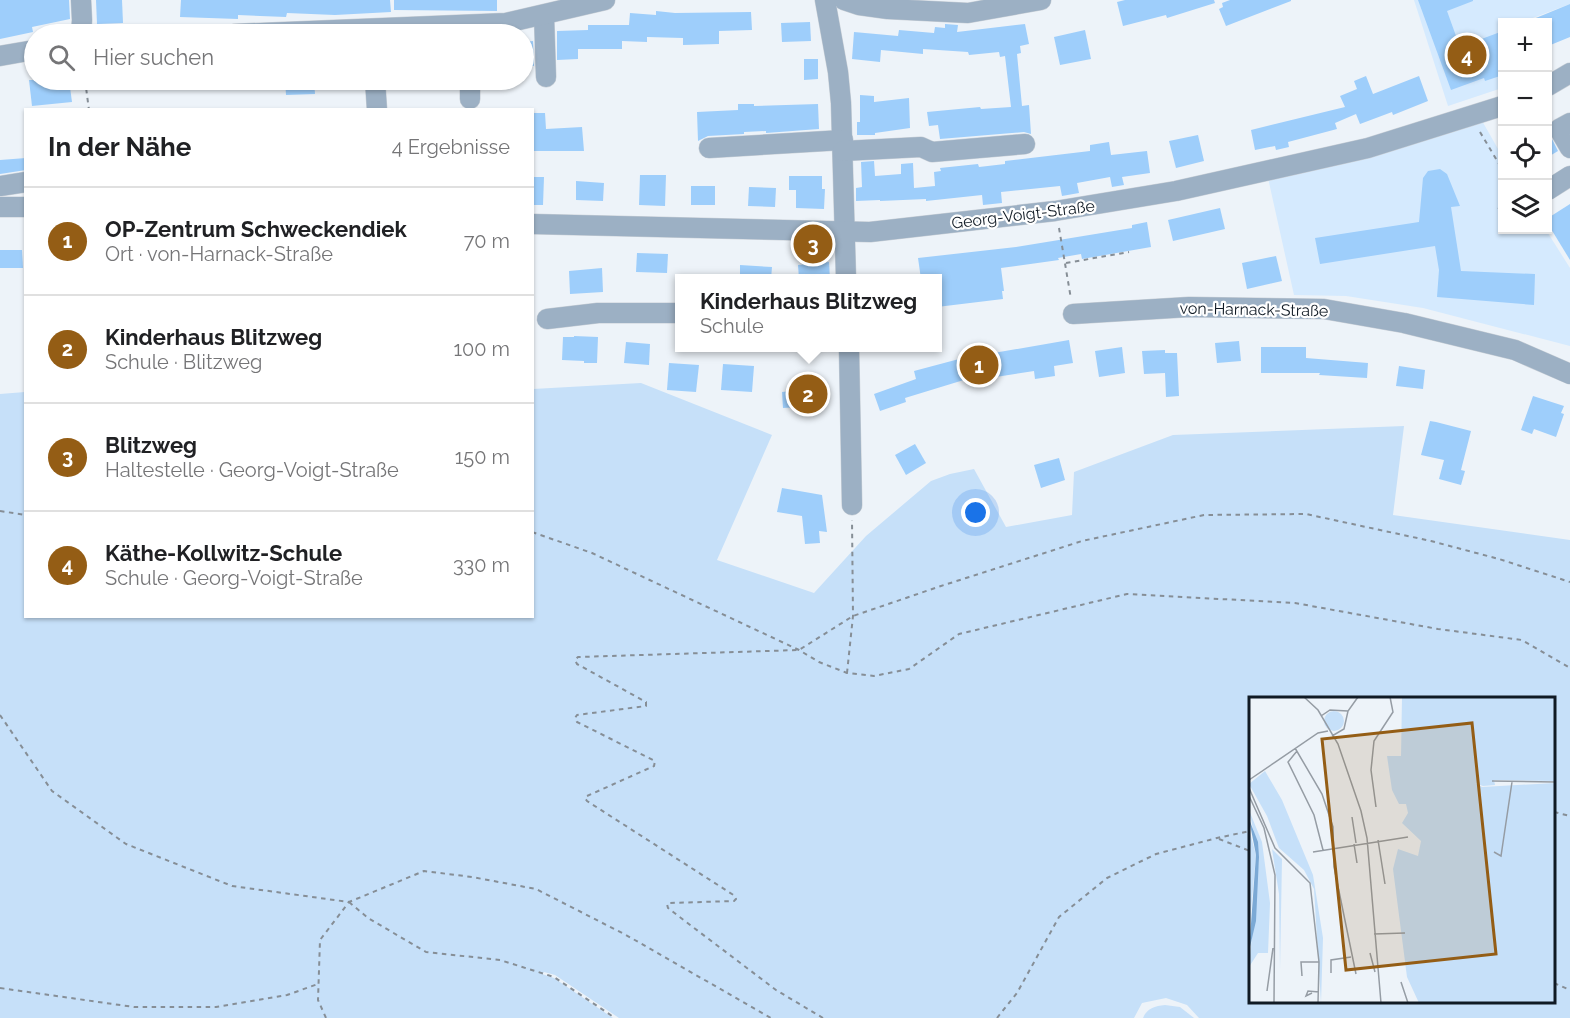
<!DOCTYPE html>
<html lang="de">
<head>
<meta charset="utf-8">
<style>
	:root { --surface:#fff; --page:#f2f2f2; --text:#202124; --muted:#757577; --line:#e0e0e0; --accent:#945d15 }
	body { margin:0; font-family:Raleway,sans-serif; background:var(--page); color:var(--text) }
	.controls { position:absolute; right:18px; top:18px; display:grid; overflow:hidden; border-radius:0px; box-shadow:0 2px 4px #0004 }
	.controls button { width:54px; height:54px; display:grid; place-items:center; padding:0; border:0; border-bottom:2px solid var(--line); background:var(--surface); color:var(--text); font:30px sans-serif }
	.you { position:absolute; left:976px; top:513px; width:21px; height:21px; margin:-15px; border:4px solid #fff; border-radius:50%; background:#1a73e8; box-shadow:0 0 0 9px #1a73e833 }
	.badge { display:grid; place-items:center; width:39px; height:39px; border-radius:50%; background:var(--accent); color:#fff; font-size:20px; font-weight:700 }
	.pin { position:absolute; translate:-50% -50%; border:3px solid #fff; box-shadow:0 2px 6px #0006 }
	.popup { position:absolute; left:675px; top:274px; width:267px; height:78px; box-sizing:border-box; display:grid; place-content:center; border-radius:0px; background:var(--surface); filter:drop-shadow(0 2px 4px #0005); font-size:20px; white-space:nowrap; color:var(--muted) }
	.popup b { font-size:22px; color:var(--text) }
	.popup::after { content:''; position:absolute; left:50%; top:100%; margin-left:-12px; border:12px solid transparent; border-top-color:var(--surface) }
	.list { margin:0; padding:0; list-style:none }
	h2 { display:flex; justify-content:space-between; align-items:center; height:78px; margin:0; padding:0 24px; font-size:26px }
	h2 small { font-size:20px; font-weight:400; color:var(--muted) }
	.list li { display:grid; grid-template-columns:39px 1fr auto; gap:18px; align-items:center; box-sizing:border-box; height:108px; padding:0 24px; border-top:2px solid var(--line) }
	.list b { display:block; font-size:22px; white-space:nowrap }
	.list p { margin:0; font-size:20px; white-space:nowrap; color:var(--muted) }
	.list em { font-size:20px; font-style:normal; color:var(--muted) }
	.icon { flex:none; width:33px; height:33px; fill:none; stroke:currentColor; stroke-width:2; stroke-linecap:round; stroke-linejoin:round }
	.map { position:relative; flex:none; width:1570px; height:1018px; overflow:hidden }
	.search { position:absolute; background:var(--surface); box-shadow:0 2px 4px #0004; left:24px; top:24px; width:510px; height:66px; display:flex; align-items:center; gap:15px; box-sizing:border-box; padding:0 21px; border-radius:33px; color:var(--muted); font-size:22px }
	.panel { position:absolute; background:var(--surface); box-shadow:0 2px 4px #0004; left:24px; top:108px; width:510px; height:510px; border-radius:0px }
	.map>svg:first-child { display:block }
	.built { fill:#d5eafe }
	.green { fill:#c6e0f9; fill-rule:evenodd }
	.building { fill:#9ecefb }
	.lines { fill:none; stroke-linecap:round; stroke-linejoin:round }
	.minor-casing { stroke:#cad0d7; stroke-width:21 }
	.path { stroke:#868e96; stroke-width:2; stroke-dasharray:4.5 4.5; stroke-linecap:butt }
	.minor { stroke:#9cb0c4; stroke-width:20 }
	.labels { text-anchor:middle; stroke-width:4.5; stroke-linejoin:round; paint-order:stroke }
	.street-label { font-size:16px; fill:#101a24; stroke:#fff }
	.inset-road { fill:none; stroke:#959ca4; stroke-width:1.5 }
	.view { fill:#945d15; fill-opacity:0.15; stroke:#945d15; stroke-width:3 }
	.inset-edge { fill:none; stroke:#101a24; stroke-width:3 }
</style>
</head>
<body>
<div class="map">
<svg width="1570" height="1018" viewBox="0 0 1570 1018">
	<rect width="100%" height="100%" fill="#edf3f9"/>
	<g class="built">
		<polygon points="1414,0 1570,0 1570,4 1522,22 1502,22 1502,88 1448,106"/>
		<polygon points="1481,119 1502,156 1502,230 1546,230 1570,268 1570,346 1423,308 1346,296 1294,295 1268,178"/>
	</g>
	<g class="green">
		<path d="M641,383L772,435L717,560L814,593L866,536L931,481L950,474L974,469L1006,527L1072,515L1074,472L1173,435L1404,426L1393,515L1570,540V1018H1199L1187,1005L1166,998L1142,1003L1134,1018H619L555,975L544,972L542,974L554,978L613,1018H0V394L25,392L26,616H532L533,389ZM1250,698H1554V1002H1250Z"/>
		<path d="M1165,1005L1180,1007L1194,1018H1143C1147,1008 1155,1006 1165,1005Z"/>
	</g>
	<g class="building">
		<polygon points="0,0 69,0 70,19 32,27 33,32 0,39"/>
		<polygon points="96,0 122,0 123,23 97,24"/>
		<polygon points="181,0 390,0 391,12 335,15 287,13 286,17 238,15 238,19 180,17"/>
		<polygon points="394,0 497,0 497,11 394,10"/>
		<polygon points="1125,0 1214,0 1215,3 1167,18 1166,15 1123,26 1117,2"/>
		<polygon points="1230,0 1291,0 1291,1 1226,26 1219,9 1223,7 1222,3"/>
		<polygon points="1418,0 1473,0 1473,1 1447,11 1460,47 1503,31 1503,75 1485,81 1484,78 1451,90"/>
		<polygon points="1570,4 1570,37 1548,46 1548,22 1526,22"/>
		<polygon points="656,11 675,13 751,12 752,30 719,31 719,44 683,45 683,38 647,37 647,42 622,41 622,49 578,49 578,59 557,60 557,31 588,30 588,25 629,25 630,13 656,15"/>
		<polygon points="810,22 811,41 782,42 781,23"/>
		<polygon points="945,24 958,25 957,32 1025,24 1029,44 1020,46 1021,53 1017,54 1022,106 1029,105 1031,134 1024,132 940,139 938,125 929,126 927,112 980,107 981,109 1011,107 1005,56 1000,57 999,52 969,55 968,52 923,49 923,54 881,50 880,62 852,59 854,32 898,36 899,30 934,33 935,27 945,28"/>
		<polygon points="1085,30 1091,59 1060,65 1054,37"/>
		<polygon points="533,41 534,66 524,66 524,42"/>
		<polygon points="804,59 818,59 818,79 804,80"/>
		<polygon points="1366,76 1373,94 1419,76 1428,101 1393,115 1392,112 1360,124 1356,114 1335,123 1337,129 1288,142 1289,147 1276,150 1275,146 1255,150 1251,130 1345,107 1340,96 1357,89 1354,81"/>
		<polygon points="29,80 69,80 72,102 32,106"/>
		<polygon points="285,80 314,80 315,94 286,95"/>
		<polygon points="860,95 874,96 874,102 909,98 910,128 875,133 875,135 857,135 857,122 860,122"/>
		<polygon points="738,104 754,104 754,106 818,104 819,129 766,133 766,131 744,132 744,134 708,136 698,141 697,112 738,110"/>
		<polygon points="532,113 545,113 546,129 582,127 584,151 532,151"/>
		<polygon points="1548,131 1558,151 1548,157"/>
		<polygon points="1198,135 1204,161 1176,168 1169,141"/>
		<polygon points="1109,142 1111,155 1147,151 1150,173 1122,177 1124,185 1112,187 1110,177 1077,183 1079,193 1062,196 1060,186 1001,192 1002,203 983,205 982,195 926,201 926,199 880,201 880,200 856,201 856,188 862,187 861,162 874,161 875,176 901,174 901,164 913,163 914,188 935,186 934,172 941,171 940,168 978,164 979,167 1005,164 1005,161 1090,151 1090,145"/>
		<polygon points="26,158 26,170 0,174 0,160"/>
		<polygon points="1440,169 1447,174 1460,206 1451,207 1461,271 1535,274 1534,305 1437,297 1439,270 1435,246 1320,264 1315,238 1419,222 1423,178 1428,171"/>
		<polygon points="640,175 666,175 665,206 639,205"/>
		<polygon points="789,176 822,176 822,189 825,189 824,209 796,208 796,190 789,190"/>
		<polygon points="532,177 544,177 543,205 532,205"/>
		<polygon points="576,181 604,183 603,201 576,200"/>
		<rect x="691" y="186" width="24" height="19"/>
		<polygon points="749,187 776,188 775,207 748,206"/>
		<polygon points="1570,204 1570,260 1548,224 1548,218"/>
		<polygon points="1220,208 1225,229 1173,241 1168,220"/>
		<polygon points="1147,222 1151,247 1082,259 1081,254 1058,258 1059,260 1001,268 1004,291 1002,291 1003,299 937,307 937,279 921,279 918,258 1016,247 1065,239 1132,228 1132,225"/>
		<polygon points="0,250 22,250 23,268 0,268"/>
		<polygon points="637,253 668,254 667,273 636,272"/>
		<polygon points="1276,256 1282,281 1247,289 1242,263"/>
		<polygon points="829,262 830,279 799,279 798,265"/>
		<polygon points="740,265 772,267 771,279 740,279"/>
		<polygon points="602,268 603,292 570,294 569,271"/>
		<polygon points="574,336 598,337 597,363 584,363 584,361 562,360 563,337 574,337"/>
		<polygon points="1069,340 1073,363 1054,366 1055,376 1035,379 1034,371 996,377 995,374 967,379 905,398 906,402 880,411 874,394 916,379 914,371 959,359"/>
		<polygon points="1239,341 1241,361 1217,363 1215,343"/>
		<polygon points="626,342 650,344 649,365 624,363"/>
		<polygon points="1122,347 1125,373 1099,377 1095,351"/>
		<polygon points="1261,347 1306,347 1306,358 1368,363 1367,378 1319,375 1320,373 1261,373"/>
		<polygon points="1165,350 1165,353 1177,353 1179,396 1166,397 1165,373 1144,374 1142,351"/>
		<polygon points="669,363 699,365 696,392 667,390"/>
		<polygon points="723,364 754,366 752,392 721,390"/>
		<polygon points="1399,366 1425,370 1423,389 1396,386"/>
		<polygon points="824,384 825,400 816,401 816,406 783,408 782,392 791,391 790,387"/>
		<polygon points="1533,396 1564,406 1561,413 1564,414 1556,437 1534,429 1532,434 1521,430"/>
		<polygon points="1430,421 1436,422 1471,431 1461,470 1465,471 1461,485 1439,479 1444,460 1421,455"/>
		<polygon points="915,444 926,463 906,475 895,455"/>
		<polygon points="1059,458 1065,480 1041,488 1034,465"/>
		<polygon points="782,488 822,495 827,532 819,531 820,543 805,544 802,516 777,512"/>
	</g>
	<g class="lines">
		<g class="minor-casing">
			<g id="minor">
				<polyline points="81,0 82,20 81,34"/>
				<polyline points="825,0 838,72 841,103 846,278"/>
				<polyline points="844,0 859,5 888,9 968,13 1041,0"/>
				<polyline points="544,15 546,77"/>
				<polyline points="234,34 506,23 605,0"/>
				<polyline points="0,56 34,50"/>
				<polyline points="375,80 377,110"/>
				<polyline points="470,80 470,99"/>
				<polyline points="1548,86 1570,73"/>
				<polyline points="1570,123 1559,129 1570,148"/>
				<polyline points="709,148 843,140"/>
				<polyline points="843,151 921,147 932,152 1025,144"/>
				<polyline points="0,186 26,182"/>
				<polyline points="1548,190 1570,176"/>
				<polyline points="0,207 26,207"/>
				<polyline points="532,224 870,232 1055,211 1176,191 1368,148 1502,106"/>
				<polyline points="1073,314 1189,307 1324,309 1404,323 1515,350 1570,374"/>
				<polyline points="547,319 598,313 679,313"/>
				<polyline points="849,348 852,505"/>
			</g>
		</g>
		<g class="path">
			<polyline points="85,80 89,110"/>
			<polyline points="1480,132 1502,169"/>
			<polyline points="1498,209 1502,207"/>
			<polyline points="1059,228 1071,299"/>
			<polyline points="1066,263 1129,252"/>
			<polyline points="0,511 26,515"/>
			<polyline points="532,532 592,553 799,650 819,662 847,673 874,676 909,669 959,634 1127,594 1295,603 1438,629 1522,640 1570,668"/>
			<polyline points="847,673 853,616 852,520"/>
			<polyline points="0,715 52,791 126,844 232,886 349,902 424,871 472,877 536,889 626,935 771,1018"/>
			<polyline points="1554,812 1570,816"/>
			<polyline points="1219,839 1250,851"/>
			<polyline points="349,902 368,918 426,952 500,960 554,977 615,1018"/>
			<polyline points="1554,983 1570,990"/>
			<polyline points="0,988 134,1007 216,1007 287,995 318,984"/>
			<polyline points="326,1018 318,1000 320,940 349,902"/>
			<polyline points="823,1018 776,990 677,915 668,908 667,904 669,903 734,901 736,899 735,896 587,801 585,798 587,796 654,766 655,761 577,722 575,718 577,715 646,706 646,702 577,664 575,660 578,657 799,650 853,616 941,586 1082,541 1204,515 1306,514 1431,541 1499,559 1570,582"/>
			<polyline points="997,1018 1017,993 1059,917 1107,878 1156,854 1217,838 1250,831"/>
		</g>
		<use href="#minor" class="minor"/>
	</g>
	<g class="labels">
		<g class="street-label">
			<text transform="translate(1023 214) rotate(-7)" y="6">Georg-Voigt-Straße</text>
			<text transform="translate(1254 309) rotate(1)" y="6">von-Harnack-Straße</text>
		</g>
	</g>
	<g transform="translate(1249 697)">
		<rect width="306" height="306" fill="#edf3f9"/>
		<path d="M153,0H306V84L245,83L246,88L234,89L226,86L233,90L306,86V306H170L158,280L144,172L149,152L169,159L172,144L153,126L159,116L157,107H150L143,93L138,59H152ZM75 24a10 10 0 1 1 20 0a10 10 0 1 1-20 0ZM16,74L33,103L64,178L74,241L72,306L65,192L55,173L30,151L18,119L0,87ZM0,113L13,145L21,206L19,256H9L0,270L10,160ZM0,132L7,158L0,237ZM23,152L33,162L31,273L30,197Z" fill="#c6e0f9"/>
		<path d="M0,122L9,145L10,160L7,224L0,254L7,158Z" fill="#7ba9d5"/>
		<path class="inset-road" d="M55,0L69,13L89,47L112,114L118,141L132,306M72,19L81,13L99,14M83,39L95,32L99,14L109,0M46,51L73,97L84,130L85,170L107,277M48,54L39,65L65,118L74,153M0,83L69,36L79,34M243,84L306,85M0,91L26,151L61,186L70,265L69,306M0,99L15,131L26,178L25,306M127,110L122,73L125,44L144,15L141,0M103,120L107,146M129,143L136,187M105,147L108,166M64,155L159,140M245,155L252,159L263,85M125,237L156,236M121,256L126,275M82,276V263L102,260M53,279L52,265H70M152,285L159,306M18,294L24,251M63,296L57,299L59,294L70,295"/>
		<path class="view" d="M223,26L247,257L97,273L73,42Z"/>
		<rect width="306" height="306" class="inset-edge"/>
	</g>
</svg>
<div class="controls">
<button>+</button>
<button>−</button>
<button><svg class="icon" aria-label="locate" viewBox="0 0 24 24"><circle cx="12" cy="12" r="6"/><path d="M12 2v4M12 18v4M2 12h4M18 12h4"/></svg></button>
<button><svg class="icon" aria-label="layers" viewBox="0 0 24 24"><path d="M12 4l9 5-9 5-9-5zM3 14l9 5 9-5"/></svg></button>
</div>
<div class="you"></div>
<div class="pin badge" style="left:979px;top:365px">1</div>
<div class="pin badge" style="left:808px;top:394px">2</div>
<div class="popup"><b>Kinderhaus Blitzweg</b>Schule</div>
<div class="pin badge" style="left:813px;top:244px">3</div>
<div class="pin badge" style="left:1467px;top:55px">4</div>
<div class="search"><svg class="icon" aria-label="search" viewBox="0 0 24 24"><circle cx="10" cy="10" r="6"/><path d="M15 15l6 6"/></svg>Hier suchen</div>
<section class="panel">
<h2>In der Nähe<small>4 Ergebnisse</small></h2>
<ul class="list">
<li><span class="badge">1</span><div><b>OP-Zentrum Schweckendiek</b><p>Ort · von-Harnack-Straße</p></div><em>70 m</em></li>
<li><span class="badge">2</span><div><b>Kinderhaus Blitzweg</b><p>Schule · Blitzweg</p></div><em>100 m</em></li>
<li><span class="badge">3</span><div><b>Blitzweg</b><p>Haltestelle · Georg-Voigt-Straße</p></div><em>150 m</em></li>
<li><span class="badge">4</span><div><b>Käthe-Kollwitz-Schule</b><p>Schule · Georg-Voigt-Straße</p></div><em>330 m</em></li>
</ul>
</section>
</div>
</body>
</html>
